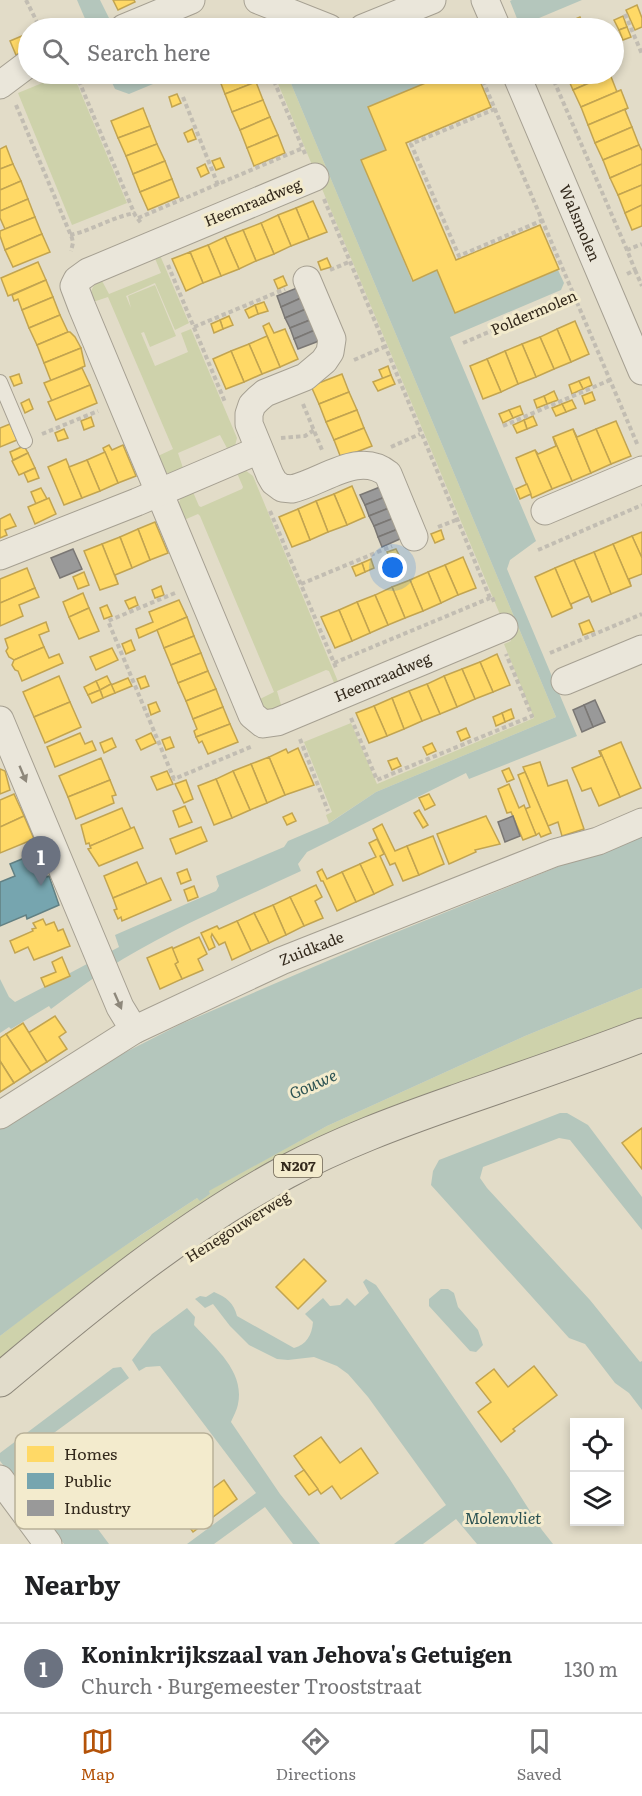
<!DOCTYPE html>
<html lang="en">
<head>
<meta charset="utf-8">
<style>
	:root { --surface:#fff; --page:#f6f6f6; --text:#202124; --muted:#757577; --line:#e0e0e0; --accent:#b45309 }
	body { margin:0; font-family:Literata,serif; background:var(--page); color:var(--text) }
	.controls { position:absolute; right:18px; bottom:18px; display:grid; overflow:hidden; border-radius:0px; box-shadow:0 3px 9px #0003 }
	.controls button { width:54px; height:54px; display:grid; place-items:center; padding:0; border:0; border-bottom:2px solid var(--line); background:var(--surface); color:var(--text); font:30px sans-serif }
	.you { position:absolute; left:393px; top:568px; width:21px; height:21px; margin:-15px; border:4px solid #fff; border-radius:50%; background:#1a73e8; box-shadow:0 0 0 9px #1a73e833 }
	.badge { display:grid; place-items:center; width:39px; height:39px; border-radius:50%; background:var(--accent); color:#fff; font-size:20px; font-weight:700 }
	.pin { position:absolute; translate:-50% -50px; filter:drop-shadow(0 2px 3px #0008) }
	.pin::after { content:''; position:absolute; top:32px; width:21px; height:18px; background:inherit; clip-path:polygon(0 0,100% 0,50% 100%) }
	.list { margin:0; padding:0; list-style:none }
	h2 { display:flex; justify-content:space-between; align-items:center; height:78px; margin:0; padding:0 24px; font-size:26px }
	h2 small { font-size:20px; font-weight:400; color:var(--muted) }
	.list li { display:grid; grid-template-columns:39px 1fr auto; gap:18px; align-items:center; box-sizing:border-box; height:90px; padding:0 24px; border-top:2px solid var(--line) }
	.list b { display:block; font-size:22px; white-space:nowrap }
	.list p { margin:0; font-size:20px; white-space:nowrap; color:var(--muted) }
	.list em { font-size:20px; font-style:normal; color:var(--muted) }
	.icon { flex:none; width:33px; height:33px; fill:none; stroke:currentColor; stroke-width:2; stroke-linecap:round; stroke-linejoin:round }
	.map { position:relative; flex:none; width:642px; height:1544px; overflow:hidden }
	.search { position:absolute; background:var(--surface); box-shadow:0 3px 9px #0003; left:18px; right:18px; top:18px; height:66px; display:flex; align-items:center; gap:15px; box-sizing:border-box; padding:0 21px; border-radius:33px; color:var(--muted); font-size:22px }
	.sheet { height:168px; background:var(--surface) }
	nav { display:flex; justify-content:space-around; align-items:center; box-sizing:border-box; height:84px; border-top:2px solid var(--line); background:var(--surface); font-size:16px; color:var(--muted) }
	nav a { display:grid; justify-items:center; gap:3px }
	nav .on { color:var(--accent) }
	.map>svg:first-child { display:block }
	.green { fill:#ced2ab }
	.water { fill:#b4c6bc }
	.homes { fill:#ffd966; stroke:#c2a450; stroke-width:1.5 }
	.public { fill:#76a5af; stroke:#628083; stroke-width:1.5 }
	.industry { fill:#999; stroke:#7a7774; stroke-width:1.5 }
	.lines { fill:none; stroke-linecap:round; stroke-linejoin:round }
	.lane-casing { stroke:#a6a092; stroke-width:16 }
	.street-casing { stroke:#a6a092; stroke-width:29 }
	.primary-casing { stroke:#8c8679; stroke-width:35 }
	.path { stroke:#c2bdb2; stroke-width:4; stroke-dasharray:4.5 3; stroke-linecap:butt }
	.lane { stroke:#eae6da; stroke-width:14 }
	.street { stroke:#eae6da; stroke-width:27 }
	.primary { stroke:#e1dccb; stroke-width:33 }
	.oneway { fill:#8e887b }
	.labels { text-anchor:middle; stroke-width:6; stroke-linejoin:round; paint-order:stroke }
	.shield { fill:#f3ebcd; stroke:#6d6351; stroke-width:1.5 }
	.shield-label { font-size:14px; font-weight:bold; fill:#33291c }
	.street-label { font-size:15px; fill:#33291c; stroke:#f3ebcd }
	.water-label { font-size:16px; font-style:italic; fill:#2b5252; stroke:#f3ebcd }
	.key { fill:#f3ebcd; stroke:#b9b198; stroke-width:1.5 }
	.key-label { font-size:16px; fill:#33291c }
</style>
</head>
<body>
<div class="map">
<svg width="642" height="1544" viewBox="0 0 642 1544">
	<rect width="100%" height="100%" fill="#e2dcc8"/>
	<g class="green">
		<polygon points="64,74 73,74 127,203 72,225 18,93"/>
		<polygon points="274,74 287,74 556,717 376,792 329,823 326,815 332,812 304,742 351,723 377,784 534,718 504,644 511,641"/>
		<path d="M159,253L189,323L175,330L155,283L126,296L131,308L128,296L155,285L176,336L150,347L144,332L141,333L155,366L188,352L181,333L191,329L237,438L235,446L228,450L220,435L178,453L183,468L170,474L165,472L158,456L173,449L108,297L93,302C90,290 91,287 101,279L109,294L161,273L154,256Z"/>
		<polygon points="245,470 253,476 339,684 335,685 329,671 326,670 277,691 282,708 264,711 260,699 274,692 200,516 198,514 184,520 178,505 182,495 193,492 199,506 201,507 242,489 243,487 237,473"/>
		<polygon points="642,988 642,1021 404,1105 0,1360 0,1336 61,1288 197,1198 200,1200 210,1194 208,1191 327,1126 525,1036"/>
	</g>
	<g class="water">
		<polygon points="77,0 100,0 114,28 89,28"/>
		<polygon points="512,0 582,0 520,26 510,1"/>
		<polygon points="108,74 177,74 129,94 115,89"/>
		<path d="M287,74H447L368,107L386,150L362,160L412,281L437,270L455,313L558,270L564,283L561,290L450,337L536,541L510,560L507,569L577,736L469,779L466,773L307,852L298,864L301,871C241,899 180,925 123,959C98,974 75,991 51,1009L49,1006L11,1029L9,1027L0,1033V979L9,997L15,1002L44,987L70,976V973L119,947L115,935L216,891L219,886L216,876L284,847L288,841L328,824L376,792L556,717Z"/>
		<path d="M642,836V988L525,1036L327,1126L209,1191L210,1194L200,1201L197,1198C130,1242 64,1286 0,1336V1125L59,1086L181,1024L367,944L565,864Z"/>
		<polygon points="560,1113 567,1113 588,1125 642,1197 642,1230 570,1140 559,1138 483,1167 480,1178 487,1188 590,1300 640,1362 642,1361 642,1410 629,1393 615,1383 585,1344 569,1338 431,1185 433,1171 439,1160"/>
		<path d="M366,1279L376,1285L509,1478L542,1530L553,1544H477L456,1519L423,1544H394L446,1505L368,1397L348,1374L337,1366L314,1357L288,1360L277,1359L249,1345L230,1326L213,1304L205,1308L195,1299L200,1296L206,1297L214,1292C226,1297 234,1303 237,1316L294,1348C306,1345 312,1335 313,1322L305,1314L323,1298L330,1306L340,1305L347,1298L355,1306L369,1293L363,1282Z"/>
		<polygon points="441,1289 448,1289 454,1293 458,1307 478,1330 483,1345 476,1352 470,1351 429,1306 429,1299"/>
		<path d="M187,1308L195,1317L194,1325C214,1347 245,1371 238,1404C237,1410 233,1417 231,1422L280,1494L320,1544H293L265,1507L214,1544H187L256,1493L160,1366L146,1367L139,1371L132,1360L152,1334Z"/>
		<polygon points="121,1367 129,1378 36,1446 109,1544 64,1544 0,1461 0,1453 113,1368"/>
	</g>
	<g class="homes">
		<polygon points="113,0 134,0 135,2 118,10"/>
		<polygon points="637,5 642,18 642,27 635,30 626,10"/>
		<polygon points="623,16 627,27 619,30 614,20"/>
		<polygon points="580,17 583,24 587,22 590,28 560,28 559,26"/>
		<polygon points="627,27 631,37 623,40 619,30"/>
		<polygon points="24,35 28,50 16,55 10,41"/>
		<polygon points="225,74 252,74 256,82 225,94 218,76"/>
		<polygon points="447,74 477,74 491,107 406,143 456,260 540,225 559,269 455,313 437,270 413,281 361,160 386,150 368,107"/>
		<polygon points="566,74 610,74 573,90"/>
		<polygon points="610,74 617,92 621,90 581,107 573,90"/>
		<polygon points="256,82 263,100 232,112 225,94"/>
		<polygon points="621,90 628,108 588,125 581,107"/>
		<polygon points="177,94 181,103 172,107 169,97"/>
		<polygon points="263,100 270,117 240,130 232,112"/>
		<polygon points="143,108 150,126 118,138 111,121"/>
		<polygon points="628,108 625,110 632,127 595,143 588,125"/>
		<polygon points="270,117 278,135 247,148 240,130"/>
		<polygon points="150,126 157,144 126,156 118,138"/>
		<polygon points="632,127 639,145 603,160 595,143"/>
		<polygon points="192,129 196,139 188,142 184,133"/>
		<polygon points="278,135 285,153 254,166 247,148"/>
		<polygon points="157,144 165,161 133,174 126,156"/>
		<polygon points="639,145 642,151 642,164 610,178 603,160"/>
		<polygon points="6,146 13,164 0,169 0,149"/>
		<polygon points="220,158 224,167 216,170 212,161"/>
		<polygon points="165,161 172,179 140,192 133,174"/>
		<polygon points="13,164 21,181 0,190 0,169"/>
		<polygon points="205,164 209,173 201,177 197,168"/>
		<polygon points="642,164 642,185 618,195 610,178"/>
		<polygon points="172,179 179,197 148,210 140,192"/>
		<polygon points="21,181 28,199 0,211 0,190"/>
		<polygon points="642,185 642,205 625,213 618,195"/>
		<polygon points="28,199 35,217 5,229 0,218 0,211"/>
		<polygon points="313,201 327,232 309,239 296,208"/>
		<polygon points="642,205 642,226 632,230 625,213"/>
		<polygon points="296,208 309,239 291,246 278,215"/>
		<polygon points="278,215 291,246 274,254 261,223"/>
		<polygon points="35,217 42,234 5,250 0,236 0,231"/>
		<polygon points="261,223 274,254 256,261 243,230"/>
		<polygon points="243,230 256,261 239,269 225,237"/>
		<polygon points="42,234 50,252 13,267 5,250"/>
		<polygon points="225,237 239,269 221,276 208,245"/>
		<polygon points="208,245 221,276 203,283 190,252"/>
		<polygon points="190,252 203,283 186,291 172,259"/>
		<polygon points="327,258 331,267 321,270 318,262"/>
		<polygon points="38,262 46,280 8,296 1,278"/>
		<polygon points="283,276 287,285 278,289 274,280"/>
		<polygon points="46,280 53,297 22,310 18,299 14,301 12,295"/>
		<polygon points="53,297 60,315 29,328 22,310"/>
		<polygon points="264,302 268,311 258,314 255,305"/>
		<polygon points="255,305 258,314 249,318 245,310"/>
		<polygon points="60,315 68,332 37,345 29,328"/>
		<polygon points="229,316 233,325 223,329 220,320"/>
		<polygon points="220,320 223,329 214,333 211,324"/>
		<polygon points="575,321 589,354 571,362 557,329"/>
		<polygon points="269,323 274,333 285,329 298,359 280,367 263,326"/>
		<polygon points="557,329 571,362 554,369 540,337"/>
		<polygon points="68,332 70,332 75,337 81,348 44,363 37,345"/>
		<polygon points="267,336 280,367 262,374 249,344"/>
		<polygon points="540,337 554,369 536,377 522,344"/>
		<polygon points="249,344 262,374 244,382 231,351"/>
		<polygon points="522,344 536,377 518,384 505,351"/>
		<polygon points="81,348 85,366 51,381 44,363"/>
		<polygon points="231,351 244,382 226,389 213,359"/>
		<polygon points="505,351 518,384 501,392 487,359"/>
		<polygon points="487,359 501,392 483,399 470,366"/>
		<polygon points="388,366 391,375 383,379 379,370"/>
		<polygon points="82,368 90,385 52,401 44,383"/>
		<polygon points="19,374 22,383 14,386 10,377"/>
		<polygon points="342,374 349,392 319,404 311,386"/>
		<polygon points="391,375 395,384 378,391 373,382"/>
		<polygon points="589,377 592,385 583,389 579,381"/>
		<polygon points="579,381 583,389 572,394 569,385"/>
		<polygon points="90,385 97,403 56,420 48,402"/>
		<polygon points="554,391 558,400 547,404 544,396"/>
		<polygon points="349,392 357,410 326,422 319,404"/>
		<polygon points="592,392 595,400 585,404 582,396"/>
		<polygon points="544,396 547,404 537,408 534,400"/>
		<polygon points="29,399 33,409 25,413 21,403"/>
		<polygon points="572,400 576,408 566,412 562,404"/>
		<polygon points="562,404 566,412 556,416 552,408"/>
		<polygon points="520,406 523,414 513,418 509,410"/>
		<polygon points="357,410 364,428 334,440 326,422"/>
		<polygon points="509,410 513,418 503,423 499,414"/>
		<polygon points="533,416 537,425 527,429 524,420"/>
		<polygon points="91,417 94,426 84,430 81,421"/>
		<polygon points="524,420 527,429 517,433 513,425"/>
		<polygon points="616,421 631,456 611,464 596,429"/>
		<polygon points="10,424 17,440 0,447 0,428"/>
		<polygon points="364,428 372,446 341,458 334,440"/>
		<polygon points="64,429 68,438 58,441 55,433"/>
		<polygon points="573,429 591,473 572,481 553,437"/>
		<polygon points="573,429 577,437 596,429 611,464 591,473"/>
		<polygon points="553,437 572,481 552,489 535,450 538,454 556,446"/>
		<polygon points="109,445 112,450 123,445 136,476 118,483 103,448"/>
		<polygon points="24,446 28,453 13,460 10,452"/>
		<polygon points="535,450 552,489 532,498 516,458"/>
		<polygon points="105,452 118,483 100,491 87,460"/>
		<polygon points="28,453 35,468 19,475 12,461"/>
		<polygon points="66,459 82,498 64,505 48,467"/>
		<polygon points="87,460 100,491 82,498 69,467"/>
		<polygon points="35,468 39,478 28,482 24,473"/>
		<polygon points="527,484 531,494 520,499 516,489"/>
		<polygon points="352,486 365,517 347,525 334,494"/>
		<polygon points="41,488 47,499 36,504 31,492"/>
		<polygon points="334,494 347,525 328,532 316,501"/>
		<polygon points="49,498 56,514 35,524 28,507"/>
		<polygon points="316,501 328,532 310,540 298,509"/>
		<polygon points="298,509 310,540 292,547 279,517"/>
		<polygon points="10,514 16,526 5,530 7,535 0,538 0,519"/>
		<polygon points="155,522 168,553 150,560 138,529"/>
		<polygon points="138,529 150,560 132,568 120,537"/>
		<polygon points="441,530 444,539 435,543 431,534"/>
		<polygon points="642,532 642,558 632,536"/>
		<polygon points="632,536 642,558 642,574 629,579 631,586 613,544"/>
		<polygon points="120,537 132,568 115,575 118,584 102,544"/>
		<polygon points="102,544 118,584 100,590 84,551"/>
		<polygon points="613,544 631,586 611,594 594,552"/>
		<polygon points="396,549 400,557 391,561 387,552"/>
		<polygon points="594,552 611,594 592,602 574,560"/>
		<polygon points="463,557 476,588 458,595 445,565"/>
		<polygon points="371,559 374,568 365,572 362,563"/>
		<polygon points="574,560 592,602 589,596 571,604 572,608 555,568"/>
		<polygon points="362,563 365,572 356,576 352,567"/>
		<polygon points="445,565 458,595 441,603 428,572"/>
		<polygon points="27,568 35,588 0,603 0,579"/>
		<polygon points="555,568 572,608 552,617 535,577"/>
		<polygon points="84,572 89,585 78,589 73,577"/>
		<polygon points="428,572 441,603 423,611 410,580"/>
		<polygon points="410,580 423,611 405,618 392,587"/>
		<polygon points="161,586 164,595 155,598 152,590"/>
		<polygon points="392,587 405,618 388,625 375,595"/>
		<polygon points="35,588 39,597 19,605 23,616 0,626 0,603"/>
		<polygon points="83,593 89,608 69,617 63,602"/>
		<polygon points="375,595 388,625 370,633 357,602"/>
		<polygon points="135,597 138,605 129,609 125,601"/>
		<polygon points="179,600 187,617 139,638 136,629 153,622 149,612"/>
		<polygon points="357,602 370,633 352,641 339,610"/>
		<polygon points="107,605 112,616 104,619 100,608"/>
		<polygon points="89,608 99,631 79,639 69,617"/>
		<polygon points="339,610 352,641 335,648 321,617"/>
		<polygon points="187,617 194,636 164,648 157,630"/>
		<polygon points="589,620 594,631 583,635 579,624"/>
		<polygon points="46,622 49,631 39,635 44,647 14,660 9,657 6,651 8,648 5,639"/>
		<polygon points="194,636 201,653 171,665 164,648"/>
		<polygon points="131,640 135,650 126,654 122,644"/>
		<polygon points="44,647 49,658 59,654 63,663 22,681 18,671 15,670 12,665 14,660"/>
		<polygon points="112,648 118,660 96,670 90,657"/>
		<polygon points="201,653 208,671 178,683 171,665"/>
		<polygon points="497,654 510,685 493,692 480,662"/>
		<polygon points="480,662 493,692 475,699 462,669"/>
		<polygon points="462,669 475,699 457,707 444,676"/>
		<polygon points="208,671 216,689 186,701 178,683"/>
		<polygon points="59,676 70,702 34,717 23,692"/>
		<polygon points="107,676 111,684 100,690 96,681"/>
		<polygon points="145,676 149,686 141,689 137,679"/>
		<polygon points="444,676 457,707 440,714 427,684"/>
		<polygon points="128,678 132,686 115,693 111,685"/>
		<polygon points="96,681 100,690 88,695 84,687"/>
		<polygon points="111,684 115,693 103,698 100,690"/>
		<polygon points="427,684 440,714 422,721 409,691"/>
		<polygon points="216,689 223,707 193,719 186,701"/>
		<polygon points="100,690 103,698 92,703 88,695"/>
		<polygon points="409,691 422,721 404,729 392,698"/>
		<polygon points="392,698 404,729 387,736 374,706"/>
		<polygon points="70,702 81,727 45,743 34,717"/>
		<polygon points="156,702 160,711 151,715 148,705"/>
		<polygon points="374,706 387,736 369,743 356,713"/>
		<polygon points="223,707 230,724 196,737 194,731 197,729 193,719"/>
		<polygon points="511,709 514,718 505,722 502,713"/>
		<polygon points="502,713 505,722 496,726 493,717"/>
		<polygon points="230,724 238,742 208,754 202,741 199,743 196,737"/>
		<polygon points="466,728 470,737 461,741 457,732"/>
		<polygon points="80,733 85,744 92,741 96,750 55,767 47,747"/>
		<polygon points="151,733 156,743 141,750 136,740"/>
		<polygon points="170,737 174,747 166,750 162,740"/>
		<polygon points="112,738 116,747 104,753 100,743"/>
		<polygon points="621,742 641,788 620,797 600,751"/>
		<polygon points="432,743 436,751 427,755 423,747"/>
		<polygon points="298,748 314,785 285,795 269,757 286,749 288,753"/>
		<polygon points="599,751 600,751 620,797 599,806 591,788 582,791 572,768 601,756"/>
		<polygon points="269,757 285,795 267,803 251,764"/>
		<polygon points="101,758 110,780 68,797 59,776"/>
		<polygon points="397,758 401,766 392,770 388,761"/>
		<polygon points="540,762 548,786 567,780 584,829 562,836 558,822 548,826 523,767"/>
		<polygon points="251,764 267,803 250,810 233,771"/>
		<polygon points="509,768 514,779 507,782 502,771"/>
		<polygon points="0,769 5,771 10,790 0,794"/>
		<polygon points="167,771 173,784 157,790 151,777"/>
		<polygon points="233,771 250,810 232,818 216,779"/>
		<polygon points="525,772 551,833 541,837 539,833 536,835 525,809 530,807 518,775"/>
		<polygon points="216,779 232,818 214,825 198,786"/>
		<polygon points="110,780 116,795 112,796 114,803 76,819 68,797"/>
		<polygon points="186,780 193,799 184,803 175,784"/>
		<polygon points="509,784 519,808 524,805 536,835 523,840 511,812 507,813 498,789"/>
		<polygon points="14,794 24,816 0,827 0,800"/>
		<polygon points="429,794 435,805 425,810 419,798"/>
		<polygon points="185,806 192,822 179,827 173,811"/>
		<polygon points="122,808 131,829 90,846 89,843 86,844 81,825"/>
		<polygon points="419,810 428,825 423,828 414,813"/>
		<polygon points="292,813 296,821 287,825 283,817"/>
		<polygon points="24,816 34,839 0,853 0,827"/>
		<polygon points="486,816 500,844 475,850 476,852 449,864 437,834"/>
		<polygon points="382,824 395,851 407,846 419,875 403,881 395,863 390,865 373,829"/>
		<polygon points="134,827 143,848 99,866 88,849 91,848 90,846"/>
		<polygon points="201,827 207,841 176,854 170,839"/>
		<polygon points="433,836 444,864 419,875 407,846"/>
		<polygon points="377,839 384,854 380,856 393,885 374,894 360,864 376,857 369,843"/>
		<polygon points="137,862 147,884 113,898 104,876"/>
		<polygon points="360,864 374,894 356,902 342,872"/>
		<polygon points="187,869 191,880 181,884 177,873"/>
		<polygon points="322,869 327,879 342,872 356,902 337,911 323,881 321,881 317,872"/>
		<polygon points="161,878 171,900 122,921 121,917 118,919 114,910 117,909 113,898"/>
		<polygon points="316,885 322,897 315,901 323,918 304,926 290,897"/>
		<polygon points="194,886 198,897 188,901 184,890"/>
		<polygon points="290,897 304,926 286,935 273,905"/>
		<polygon points="273,905 286,935 269,943 254,913"/>
		<polygon points="254,913 269,943 251,951 237,921"/>
		<polygon points="43,919 46,925 54,922 58,931 63,929 70,946 34,960 28,947 15,953 10,941 33,931 32,929 36,928 33,923"/>
		<polygon points="237,921 251,951 232,960 225,942 219,945 212,934 211,937 215,947 209,950 201,933 217,926 219,929"/>
		<polygon points="199,937 207,954 198,959 203,970 182,979 175,964 178,962 172,949"/>
		<polygon points="172,947 178,962 175,964 182,979 160,989 147,958"/>
		<polygon points="62,957 70,976 45,987 41,978 56,972 52,962"/>
		<polygon points="55,1016 66,1032 59,1037 67,1049 47,1062 28,1033"/>
		<polygon points="23,1023 47,1062 31,1072 6,1034"/>
		<polygon points="6,1034 31,1072 14,1083 0,1061 0,1038"/>
		<polygon points="0,1061 14,1083 0,1092"/>
		<polygon points="642,1128 642,1169 622,1143"/>
		<polygon points="304,1259 326,1281 298,1309 276,1287"/>
		<polygon points="534,1366 557,1395 513,1429 515,1431 501,1442 478,1412 491,1402 476,1383 494,1369 508,1387"/>
		<polygon points="321,1437 340,1463 361,1448 378,1473 341,1499 332,1486 321,1494 294,1456"/>
		<polygon points="304,1470 318,1489 309,1495 295,1476"/>
		<polygon points="224,1480 237,1499 193,1532 179,1513"/>
	</g>
	<polygon class="public" points="34,854 38,865 42,864 47,877 49,876 59,905 27,919 26,915 0,926 0,882 15,876 10,864"/>
	<g class="industry">
		<polygon points="297,288 301,298 281,307 277,296"/>
		<polygon points="301,298 306,309 285,318 281,307"/>
		<polygon points="306,309 310,320 290,328 285,318"/>
		<polygon points="310,320 315,330 294,339 290,328"/>
		<polygon points="315,330 319,341 298,349 294,339"/>
		<polygon points="380,487 385,497 365,505 360,495"/>
		<polygon points="385,497 389,508 369,516 365,505"/>
		<polygon points="389,508 394,518 374,526 369,516"/>
		<polygon points="394,518 398,529 378,537 374,526"/>
		<polygon points="398,529 402,538 382,547 378,537"/>
		<polygon points="73,549 82,569 60,578 51,558"/>
		<polygon points="595,700 605,722 593,727 584,705"/>
		<polygon points="584,705 593,727 582,732 573,710"/>
		<polygon points="513,816 520,836 505,842 498,822"/>
	</g>
	<g class="lines">
		<g class="lane-casing">
			<polyline id="lane" points="0,382 25,441"/>
		</g>
		<g class="street-casing">
			<g id="street">
				<polyline points="258,0 329,28"/>
				<polyline points="485,0 497,28"/>
				<polyline points="124,28 191,0"/>
				<polyline points="363,28 432,0"/>
				<path id="s1" d="M516,74L642,371"/>
				<polyline points="0,85 28,64"/>
				<path id="s2" d="M315,177L88,272L77,280L74,286L82,307L252,715L263,724L277,722L504,627"/>
				<path d="M307,280L332,339L330,352L324,361L305,377L265,393L258,399L252,405L249,414V424L270,475L274,482L282,488L292,489C323,482 359,450 388,474L414,537"/>
				<polyline points="545,511 642,470"/>
				<polyline points="0,556 137,502 259,450"/>
				<polyline points="565,681 642,649"/>
				<polyline points="0,720 120,1007 134,1030"/>
				<path id="s3" d="M0,1115L134,1030L281,961L554,853L598,841L642,822"/>
				<polyline points="0,1479 48,1544"/>
			</g>
		</g>
		<g class="primary-casing">
			<path id="primary" d="M0,1380C90,1304 182,1228 286,1172C340,1143 397,1122 454,1102C517,1080 580,1059 642,1035"/>
		</g>
		<g class="path">
			<polyline points="26,0 40,28"/>
			<polyline points="625,14 642,54"/>
			<polyline points="76,74 135,215 141,223"/>
			<polyline points="271,74 306,156"/>
			<polyline points="480,74 638,446"/>
			<polyline points="551,74 627,250"/>
			<polyline points="183,97 218,185"/>
			<polyline points="16,105 72,238 73,243 71,251"/>
			<polyline points="495,109 411,144 459,256 543,220"/>
			<polyline points="324,199 490,598 492,597 495,604"/>
			<polyline points="138,218 303,148"/>
			<path d="M70,235C93,230 112,217 135,213"/>
			<polyline points="168,265 225,402"/>
			<polyline points="330,270 349,262"/>
			<polyline points="635,270 642,286"/>
			<polyline points="627,274 635,270 627,250 642,244"/>
			<polyline points="194,327 285,289"/>
			<polyline points="463,343 576,295"/>
			<polyline points="354,360 384,347"/>
			<polyline points="303,404 322,450"/>
			<polyline points="503,426 610,380"/>
			<polyline points="42,434 98,411"/>
			<polyline points="281,438 305,436 314,430"/>
			<polyline points="391,447 420,434"/>
			<polyline points="270,511 337,670"/>
			<polyline points="438,527 456,520"/>
			<polyline points="538,550 642,505"/>
			<polyline points="301,584 392,546"/>
			<polyline points="175,593 108,621 174,779 253,746"/>
			<polyline points="550,653 642,614"/>
			<polyline points="334,663 490,598"/>
			<polyline points="351,718 377,780 532,716 506,654"/>
			<polyline points="300,739 328,811"/>
		</g>
		<use href="#lane" class="lane"/>
		<use href="#street" class="street"/>
		<use href="#primary" class="primary"/>
	</g>
	<defs><path id="oneway-solid" d="M-6-.8H1V-3.2L6.5 0L1 3.2V.8H-6Z" transform="scale(1.5)"/></defs>
	<g class="oneway">
		<use href="#oneway-solid" transform="translate(23 774) rotate(67)"/>
		<use href="#oneway-solid" transform="translate(118 1001) rotate(66)"/>
	</g>
	<g class="labels">
		<rect class="shield" x="274" y="1155" width="48" height="22" rx="4.5"/>
		<g class="shield-label">
			<text x="298" y="1171">N207</text>
		</g>
		<g class="street-label">
			<text transform="translate(253 203) rotate(-22)" y="5">Heemraadweg</text>
			<text dy="5" stroke="none"><textPath href="#s1" startOffset="162">Walsmolen</textPath></text>
			<text transform="translate(534 313) rotate(-23)" y="5">Poldermolen</text>
			<text dy="5" stroke="none"><textPath href="#s2" startOffset="874">Heemraadweg</textPath></text>
			<text dy="5" stroke="none"><textPath href="#s3" startOffset="354">Zuidkade</textPath></text>
			<text transform="translate(238 1227) rotate(-32)" y="5">Henegouwerweg</text>
		</g>
		<g class="water-label">
			<text transform="translate(313 1084) rotate(-24)" y="6">Gouwe</text>
			<text x="503" y="1524">Molenvliet</text>
		</g>
	</g>
	<rect x="15" y="1433" width="198" height="96" rx="9" class="key"/>
	<rect x="27" y="1446" width="27" height="16" fill="#ffd966"/>
	<rect x="27" y="1473" width="27" height="16" fill="#76a5af"/>
	<rect x="27" y="1500" width="27" height="16" fill="#999"/>
	<g class="key-label">
		<text x="64" y="1460">Homes</text>
		<text x="64" y="1487">Public</text>
		<text x="64" y="1514">Industry</text>
	</g>
</svg>
<div class="controls">
<button><svg class="icon" aria-label="locate" viewBox="0 0 24 24"><circle cx="12" cy="12" r="6"/><path d="M12 2v4M12 18v4M2 12h4M18 12h4"/></svg></button>
<button><svg class="icon" aria-label="layers" viewBox="0 0 24 24"><path d="M12 4l9 5-9 5-9-5zM3 14l9 5 9-5"/></svg></button>
</div>
<div class="you"></div>
<div class="pin badge" style="left:41px;top:886px;background:#6b7280">1</div>
<div class="search"><svg class="icon" aria-label="search" viewBox="0 0 24 24"><circle cx="10" cy="10" r="6"/><path d="M15 15l6 6"/></svg>Search here</div>
</div>
<section class="sheet">
<h2>Nearby<small></small></h2>
<ul class="list">
<li><span class="badge" style="background:#6b7280">1</span><div><b>Koninkrijkszaal van Jehova's Getuigen</b><p>Church · Burgemeester Trooststraat</p></div><em>130 m</em></li>
</ul>
</section>
<nav>
<a class="on"><svg class="icon" aria-label="map" viewBox="0 0 24 24"><path d="M3 6l6-2 6 2 6-2v14l-6 2-6-2-6 2zM9 4v14M15 6v14"/></svg>Map</a>
<a><svg class="icon" aria-label="directions" viewBox="0 0 24 24"><path d="M12 3l9 9-9 9-9-9zM9 14v-3h6M13 9l2 2-2 2"/></svg>Directions</a>
<a><svg class="icon" aria-label="saved" viewBox="0 0 24 24"><path d="M7 4h10v16l-5-4-5 4z"/></svg>Saved</a>
</nav>
</body>
</html>
